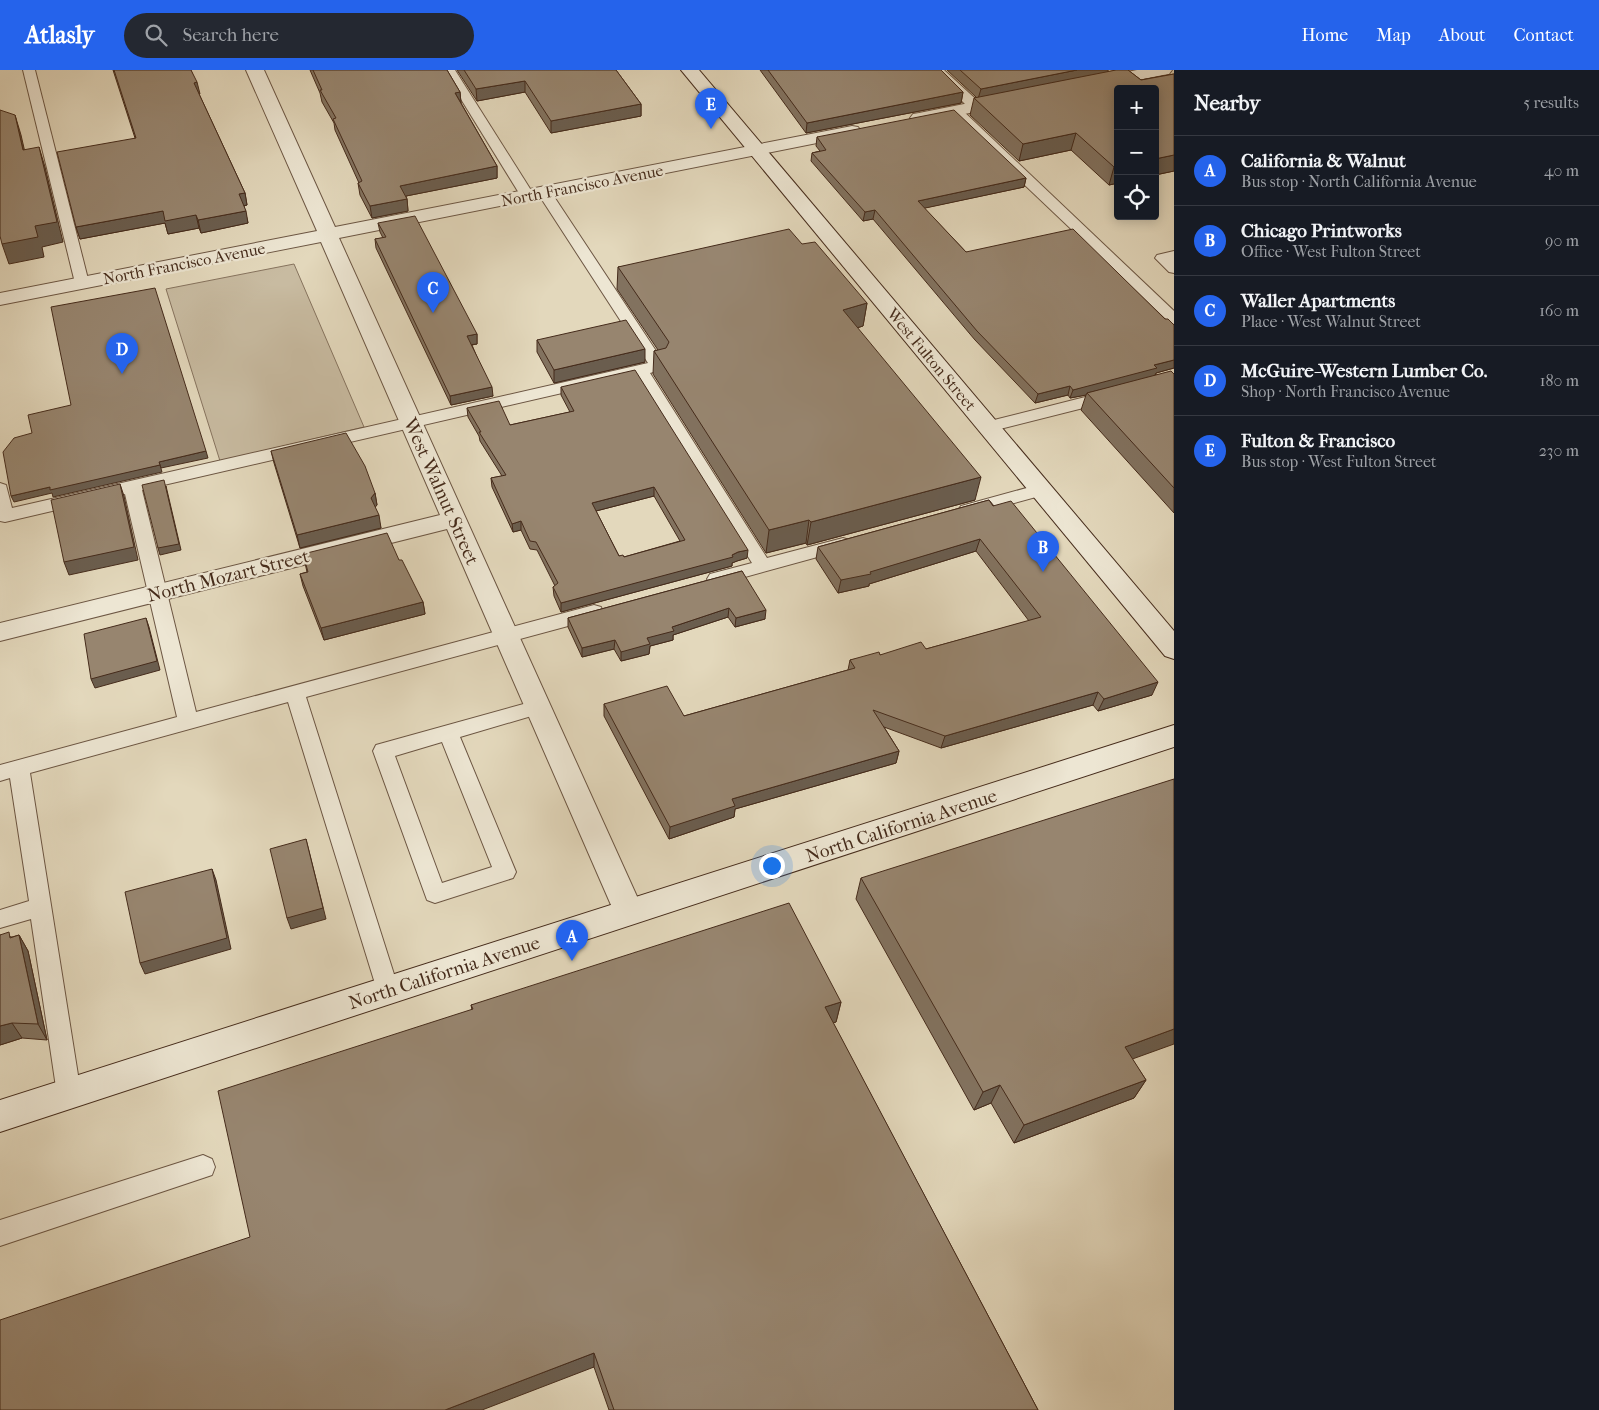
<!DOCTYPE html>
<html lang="en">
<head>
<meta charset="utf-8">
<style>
	:root { --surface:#171b24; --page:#242831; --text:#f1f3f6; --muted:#9ea1a6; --line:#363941; --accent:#2563eb }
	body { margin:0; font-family:"IM FELL French Canon",serif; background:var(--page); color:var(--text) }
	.controls { position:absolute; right:15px; top:15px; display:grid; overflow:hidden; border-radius:5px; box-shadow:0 2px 12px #0003 }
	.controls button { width:45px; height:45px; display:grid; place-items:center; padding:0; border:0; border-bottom:1px solid var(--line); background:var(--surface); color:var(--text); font:25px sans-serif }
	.you { position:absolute; left:771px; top:795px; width:18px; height:18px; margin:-12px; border:4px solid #fff; border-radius:50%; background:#1a73e8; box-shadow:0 0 0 8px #1a73e833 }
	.badge { display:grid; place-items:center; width:32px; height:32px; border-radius:50%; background:var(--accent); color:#fff; font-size:16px; font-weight:700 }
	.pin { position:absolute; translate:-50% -41px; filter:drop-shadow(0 1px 2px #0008) }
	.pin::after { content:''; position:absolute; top:26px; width:18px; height:15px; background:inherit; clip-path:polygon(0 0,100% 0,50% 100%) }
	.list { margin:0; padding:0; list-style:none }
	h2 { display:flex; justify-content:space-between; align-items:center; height:65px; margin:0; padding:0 20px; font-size:21px }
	h2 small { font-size:16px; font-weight:400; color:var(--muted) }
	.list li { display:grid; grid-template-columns:32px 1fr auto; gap:15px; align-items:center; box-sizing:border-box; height:70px; padding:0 20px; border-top:1px solid var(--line) }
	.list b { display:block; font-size:19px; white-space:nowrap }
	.list p { margin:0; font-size:16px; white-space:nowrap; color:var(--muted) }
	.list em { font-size:16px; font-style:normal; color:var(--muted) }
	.icon { flex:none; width:28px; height:28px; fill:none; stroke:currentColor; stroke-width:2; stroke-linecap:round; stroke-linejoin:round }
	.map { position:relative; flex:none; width:1174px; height:1340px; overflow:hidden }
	header { display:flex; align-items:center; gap:30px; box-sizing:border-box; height:70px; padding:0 25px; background:var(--accent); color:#fff }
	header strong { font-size:24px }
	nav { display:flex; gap:28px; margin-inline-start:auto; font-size:18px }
	.search { width:350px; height:45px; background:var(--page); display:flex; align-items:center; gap:12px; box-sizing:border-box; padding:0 18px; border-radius:28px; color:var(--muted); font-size:19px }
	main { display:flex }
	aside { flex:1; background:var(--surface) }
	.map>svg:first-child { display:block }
	.green { fill:#c8bba1; stroke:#86735e }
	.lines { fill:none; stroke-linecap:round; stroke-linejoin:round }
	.lane-casing { stroke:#6c5643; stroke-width:2 }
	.street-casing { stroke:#6c5643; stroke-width:2 }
	.secondary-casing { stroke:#452b1b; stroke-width:2 }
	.lane { fill:#ede6d3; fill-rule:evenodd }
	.street { fill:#ede6d3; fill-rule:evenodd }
	.secondary { fill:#ede6d3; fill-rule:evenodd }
	.wall { fill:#82725f; stroke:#452b1b; fill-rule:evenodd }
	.shaded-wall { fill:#6a5d4e; stroke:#452b1b }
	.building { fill:#97856f; stroke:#452b1b; fill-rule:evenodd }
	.labels { text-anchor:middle; stroke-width:4.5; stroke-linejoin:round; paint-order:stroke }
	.far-street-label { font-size:16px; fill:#452b1b; stroke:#ede6d3 }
	.street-label { font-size:19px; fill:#452b1b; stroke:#ede6d3 }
</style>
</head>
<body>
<header>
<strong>Atlasly</strong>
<div class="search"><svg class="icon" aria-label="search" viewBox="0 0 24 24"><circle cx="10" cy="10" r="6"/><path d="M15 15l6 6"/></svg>Search here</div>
<nav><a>Home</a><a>Map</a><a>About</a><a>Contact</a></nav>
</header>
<main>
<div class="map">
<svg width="1174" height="1340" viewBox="0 0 1174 1340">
	<rect width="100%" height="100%" fill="#e3d8bc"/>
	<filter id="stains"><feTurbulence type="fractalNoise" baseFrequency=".004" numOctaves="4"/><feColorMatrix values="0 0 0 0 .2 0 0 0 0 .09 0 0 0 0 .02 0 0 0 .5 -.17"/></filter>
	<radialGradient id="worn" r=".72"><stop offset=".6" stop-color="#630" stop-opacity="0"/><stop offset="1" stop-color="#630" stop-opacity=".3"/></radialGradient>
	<polygon class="green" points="294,194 364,357 220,391 166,219"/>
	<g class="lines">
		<g class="lane-casing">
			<g id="lane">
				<polygon points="23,0 35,0 89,213 87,216 82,217 75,213"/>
				<polygon points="443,0 455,0 534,125 532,128 522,128"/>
				<polygon points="931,0 944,0 981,34 982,37 981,40 971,40"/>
				<polygon points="955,37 960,38 1174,241 1174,254 1169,252 950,44 949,41 950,38"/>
				<polygon points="544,118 551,122 666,296 664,299 650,303 767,488 843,468 849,470 852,474 849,478 843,480 716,515 710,514 707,509 710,504 752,493 636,306 142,420 196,642 594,535 601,537 603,542 601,547 594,549 306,627 399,920 396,927 388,930 380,927 377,920 288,632 30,703 81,1024 77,1032 69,1035 61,1032 57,1024 31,849 0,858 0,840 29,831 10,708 0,711 0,695 177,647 125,424 5,452 0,451 0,413 6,415 12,438 648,293 537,122"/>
				<polygon points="1174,181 1174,203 1169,202 1155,188 1157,185"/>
				<polygon points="1109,321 1115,322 1117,326 1115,330 988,362 982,361 980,357 982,353"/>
				<polygon points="1041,414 1047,416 1050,420 1047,424 967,446 961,444 958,440 961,436"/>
				<path d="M538,630L545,632L548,637L545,642L460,667L516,802L513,808L435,833L427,830L373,681L376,675ZM442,672L492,797L442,813L395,686Z"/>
				<polygon points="203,1085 212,1089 215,1097 212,1105 0,1176 0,1150"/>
			</g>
		</g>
		<g class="street-casing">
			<g id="street">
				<polygon points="246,0 264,0 335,157 852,56 858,57 861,61 858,65 852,66 339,168 644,842 640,851 629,855 618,851 447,459 0,571 0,553 440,445 321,172 0,235 0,223 317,161"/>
				<polygon points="1137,0 1172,0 1169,4 1163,5 1098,18 1092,17 1089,13 1092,9"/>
				<polygon points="1009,25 1015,26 1018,30 1015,34 919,53 913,52 910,48 913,44 919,43"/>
			</g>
		</g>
		<g class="secondary-casing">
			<g id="secondary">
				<polygon points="681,0 699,0 1174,561 1174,589 1165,586"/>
				<polygon points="1174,655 1174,677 0,1062 0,1030"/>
			</g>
		</g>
		<use href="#lane" class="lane"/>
		<use href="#street" class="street"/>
		<use href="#secondary" class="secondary"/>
	</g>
	<g class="wall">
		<polygon points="113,0 191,0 199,24 245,123 247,135 244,136 248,153 201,163 199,158 168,164 165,153 80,169 76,157 135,68"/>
		<polygon points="310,0 447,0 460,22 461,33 497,96 497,108 406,126 407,129 408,141 372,148 360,125 358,113 359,113 335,60 334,53 322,32 320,23"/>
		<polygon points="457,0 616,0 641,34 641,46 551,63 525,22 477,31"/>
		<polygon points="760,0 941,0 963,22 961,33 806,63"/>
		<polygon points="947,0 1108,0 1108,2 1116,0 1128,0 1141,10 1174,4 1174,101 1155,105 1155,19 1118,19 1118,113 1109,115 1071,80 1019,91 970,45 974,28 976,27"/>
		<polygon points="817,67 1026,108 1024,117 924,138 966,182 1165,249 1174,255 1174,298 1156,303 1155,305 1174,304 1174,443 1081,340 1086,325 1070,328 1068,325 1035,333 975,270 873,149 863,151 811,91 812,83 820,81 816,76"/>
		<polygon points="378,153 477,264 477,274 472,275 493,326 451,335 376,178 375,169 383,168 380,162"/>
		<polygon points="802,174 867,233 863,256 857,258 975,430 807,475 806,473 766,483 653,304 654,281 658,280 617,219 618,197"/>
		<polygon points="537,270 645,292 554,313 537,282"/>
		<path d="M561,317L747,488L737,491L732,493V496L561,542L554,526L553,517L555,516L537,480L530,479L521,460L513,462L492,417L491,408L502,406L480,371L479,366L468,347L467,338L510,355L570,342L561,325ZM654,426L680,471L624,487L619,486L596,441Z"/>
		<polygon points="271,381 375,423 377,435 375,437 381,458 300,478 274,393"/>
		<polygon points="989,430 1152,625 1098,641 1093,635 941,678 884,657 899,681 896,693 735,739 734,747 669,769 604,646 604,634 684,646 848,600 850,590 880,585 926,579 1029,551 976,481 869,514 869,516 838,523 816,489 818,477"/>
		<polygon points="303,484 399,490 423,532 425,544 324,570 303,516 300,504 307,502"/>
		<polygon points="742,501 765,549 735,557 728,547 673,565 673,570 650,576 649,584 621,591 614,579 582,587 568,557 568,548"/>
		<polygon points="861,808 1132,989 1146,1010 1134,1028 1014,1073 991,1033 974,1040 856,829"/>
		<polygon points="0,865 12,867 19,865 28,881 47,970 22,968 0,975"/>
		<polygon points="841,932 836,952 833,953 1038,1340 609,1340 594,1297 250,1167 472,940 471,935"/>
	</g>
	<g class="shaded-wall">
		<polygon points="1077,0 1108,0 1107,4 978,29 981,19"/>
		<polygon points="525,11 525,22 477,31 476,19"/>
		<polygon points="197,12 200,24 196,24 194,13"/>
		<polygon points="460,22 461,33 455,23"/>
		<polygon points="963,22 961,33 806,63 807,53"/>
		<polygon points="641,34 641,46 551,63 551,51"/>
		<polygon points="15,45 21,65 29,100 23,80"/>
		<polygon points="1076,63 1071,80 1019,91 1023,74"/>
		<polygon points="39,77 45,97 63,172 42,177 44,187 9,194 2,174 35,156"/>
		<polygon points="1174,85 1174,101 1155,105 1155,89"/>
		<polygon points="497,96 497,108 401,127 400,116"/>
		<polygon points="1114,97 1118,97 1118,113 1109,115"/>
		<polygon points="1026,108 1024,117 916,140 918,131"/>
		<polygon points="245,123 247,135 242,136 239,124"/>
		<polygon points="407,129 408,141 372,148 370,136"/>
		<polygon points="875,140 873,149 863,151 865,142"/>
		<polygon points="163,141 196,145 199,158 168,164 165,153 80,169 76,157"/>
		<polygon points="246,141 248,153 201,163 198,150"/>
		<polygon points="867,233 863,256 839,263 843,240"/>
		<polygon points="477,264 477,274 468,275 467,266"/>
		<polygon points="645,279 645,292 554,313 554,300"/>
		<polygon points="1174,290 1174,298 1156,303 1154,307 1087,323 1086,325 1070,328 1073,320 1154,295"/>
		<polygon points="1070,316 1068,325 1035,333 1038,324"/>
		<polygon points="492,317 493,326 451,335 450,326"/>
		<polygon points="206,381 208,388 161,398 159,392"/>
		<polygon points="160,395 162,402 53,427 52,423 14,432 11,426 50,417"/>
		<polygon points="981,407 975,430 807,475 811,452"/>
		<polygon points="120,414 124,426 138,490 69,505 64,492"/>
		<polygon points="166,416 181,480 160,485 158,478"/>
		<polygon points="654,417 654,426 592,442 592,433"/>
		<polygon points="375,423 377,435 373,440 371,428"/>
		<polygon points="379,445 381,458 300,478 297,465"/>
		<polygon points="809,450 806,473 766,483 769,460"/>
		<polygon points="521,451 521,460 513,462 512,454"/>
		<polygon points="980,469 976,481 869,514 869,516 838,523 841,510"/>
		<polygon points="748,480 747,488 737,491 732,493 732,496 561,542 561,533 732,485 738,482"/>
		<polygon points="423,532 425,544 324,570 321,558"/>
		<polygon points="729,538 728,547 673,565 673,570 650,576 649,584 621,591 621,582 647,568 672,557"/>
		<polygon points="766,540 765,549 735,557 736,548"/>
		<polygon points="146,548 149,557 160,600 95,618 91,609"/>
		<polygon points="615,570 614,579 582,587 582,578"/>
		<polygon points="1158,612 1152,625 1098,641 1104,629"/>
		<polygon points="1098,622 1093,635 941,678 945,666"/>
		<polygon points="899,681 896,693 735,739 734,747 669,769 670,757 732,729"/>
		<polygon points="306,769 326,849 291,859 287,848"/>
		<polygon points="212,799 216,810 231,879 145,904 140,893"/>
		<polygon points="19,865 28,881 47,970 38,954"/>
		<polygon points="841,932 836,952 819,957 825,937"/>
		<polygon points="12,953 22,968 0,975 0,956"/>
		<polygon points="1174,959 1174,974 1113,996 1125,977"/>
		<polygon points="1146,1010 1134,1028 1014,1073 1024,1055"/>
		<polygon points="1000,1015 991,1033 974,1040 983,1022"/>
		<polygon points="594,1283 594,1297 482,1340 445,1340"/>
	</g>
	<g class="building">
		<polygon points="114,0 191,0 197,12 194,13 245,123 239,124 246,141 198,150 196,145 165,151 163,141 76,157 57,82 136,68"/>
		<polygon points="313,0 447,0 460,22 455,23 497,96 400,116 407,129 370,136 358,113 362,111 333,49 336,48 320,20 322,20"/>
		<polygon points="464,0 616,0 641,34 551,51 525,11 476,19"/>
		<polygon points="768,0 941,0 963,22 807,53"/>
		<polygon points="960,0 1077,0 981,19"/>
		<polygon points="1116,0 1128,0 1141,10 1174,4 1174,85 1155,89 1155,19 1118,19 1118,97 1114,97 1076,63 1023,74 974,28"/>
		<polygon points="0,40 15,45 23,80 39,77 57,152 35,156 38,167 2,174 0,166"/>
		<polygon points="954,40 1026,108 918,131 966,182 1073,159 1165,249 1168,249 1174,255 1174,290 1154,295 1157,298 1073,320 1070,316 1038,324 977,261 875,140 865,142 812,83 826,80 817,67"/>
		<polygon points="415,146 477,264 467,266 492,317 450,326 375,169 386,167 378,153"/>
		<polygon points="789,159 802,174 815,172 867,233 843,240 981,407 811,452 809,450 769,460 654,281 666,278 669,272 618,197"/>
		<polygon points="155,218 206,381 159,392 160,395 50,420 50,417 11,426 3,382 14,368 32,363 28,345 71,335 51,237"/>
		<polygon points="626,250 645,279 554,300 537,270"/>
		<path d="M635,300L748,480L738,482L732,485L733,487L561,533L553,517L558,513L536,472L530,471L521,451L512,454L491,408L506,405L479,362H481L467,338L499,331L510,355L574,341L561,317ZM654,417L685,470L624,487L623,485L619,486L592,433Z"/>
		<polygon points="1171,301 1174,304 1174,418 1087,323"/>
		<polygon points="346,363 365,396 375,423 371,428 379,445 297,465 271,381"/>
		<polygon points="164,410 179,474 158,478 142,415"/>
		<polygon points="120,414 134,477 64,492 51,430"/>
		<polygon points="989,430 993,436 1011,431 1158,612 1104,629 1098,622 945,666 873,640 899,681 732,729 735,736 670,757 604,634 667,616 684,646 855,598 850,590 879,582 880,585 921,572 926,579 1041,547 980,469 870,502 871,504 841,510 818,477"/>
		<polygon points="387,463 399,490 402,490 423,532 321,558 300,504 308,502 303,484"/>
		<polygon points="742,501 766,540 736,548 729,538 672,557 674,561 647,568 650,574 621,582 615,570 582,578 568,548"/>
		<polygon points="146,548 157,591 91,609 84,564"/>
		<polygon points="1174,709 1174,959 1125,977 1146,1010 1024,1055 1000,1015 983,1022 861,808"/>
		<polygon points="306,769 323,838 287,848 270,779"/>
		<polygon points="212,799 227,868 140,893 125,822"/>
		<polygon points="789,833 841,932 825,937 1038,1340 614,1340 594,1283 445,1340 0,1340 0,1250 250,1167 218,1021 473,939 471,935"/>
		<polygon points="9,862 10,868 19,865 38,954 12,953 0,956 0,865"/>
	</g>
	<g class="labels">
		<g class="far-street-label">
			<text transform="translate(582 115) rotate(-11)" y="6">North Francisco Avenue</text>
			<text transform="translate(184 193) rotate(-11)" y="6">North Francisco Avenue</text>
			<text transform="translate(932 289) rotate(50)" y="6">West Fulton Street</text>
		</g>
		<g class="street-label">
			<text transform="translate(442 421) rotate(66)" y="7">West Walnut Street</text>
			<text transform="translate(228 505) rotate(-14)" y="7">North Mozart Street</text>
			<text transform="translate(901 755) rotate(-18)" y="7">North California Avenue</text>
			<text transform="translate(444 902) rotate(-18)" y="7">North California Avenue</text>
		</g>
	</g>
	<rect width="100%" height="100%" filter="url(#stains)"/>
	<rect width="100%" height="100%" fill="url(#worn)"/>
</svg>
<div class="controls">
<button>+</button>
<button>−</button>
<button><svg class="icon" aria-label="locate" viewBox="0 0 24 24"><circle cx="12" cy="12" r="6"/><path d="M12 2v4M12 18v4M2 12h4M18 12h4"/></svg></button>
</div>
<div class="you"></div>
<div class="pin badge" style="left:572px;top:891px">A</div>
<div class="pin badge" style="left:1043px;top:502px">B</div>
<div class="pin badge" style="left:433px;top:243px">C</div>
<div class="pin badge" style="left:122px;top:304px">D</div>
<div class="pin badge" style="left:711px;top:59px">E</div>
</div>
<aside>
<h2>Nearby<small>5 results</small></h2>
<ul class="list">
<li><span class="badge">A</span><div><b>California &amp; Walnut</b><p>Bus stop · North California Avenue</p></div><em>40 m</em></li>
<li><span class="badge">B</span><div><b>Chicago Printworks</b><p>Office · West Fulton Street</p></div><em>90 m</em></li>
<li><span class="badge">C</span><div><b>Waller Apartments</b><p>Place · West Walnut Street</p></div><em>160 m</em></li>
<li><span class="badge">D</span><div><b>McGuire-Western Lumber Co.</b><p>Shop · North Francisco Avenue</p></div><em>180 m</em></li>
<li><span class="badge">E</span><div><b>Fulton &amp; Francisco</b><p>Bus stop · West Fulton Street</p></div><em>230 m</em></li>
</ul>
</aside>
</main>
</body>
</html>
